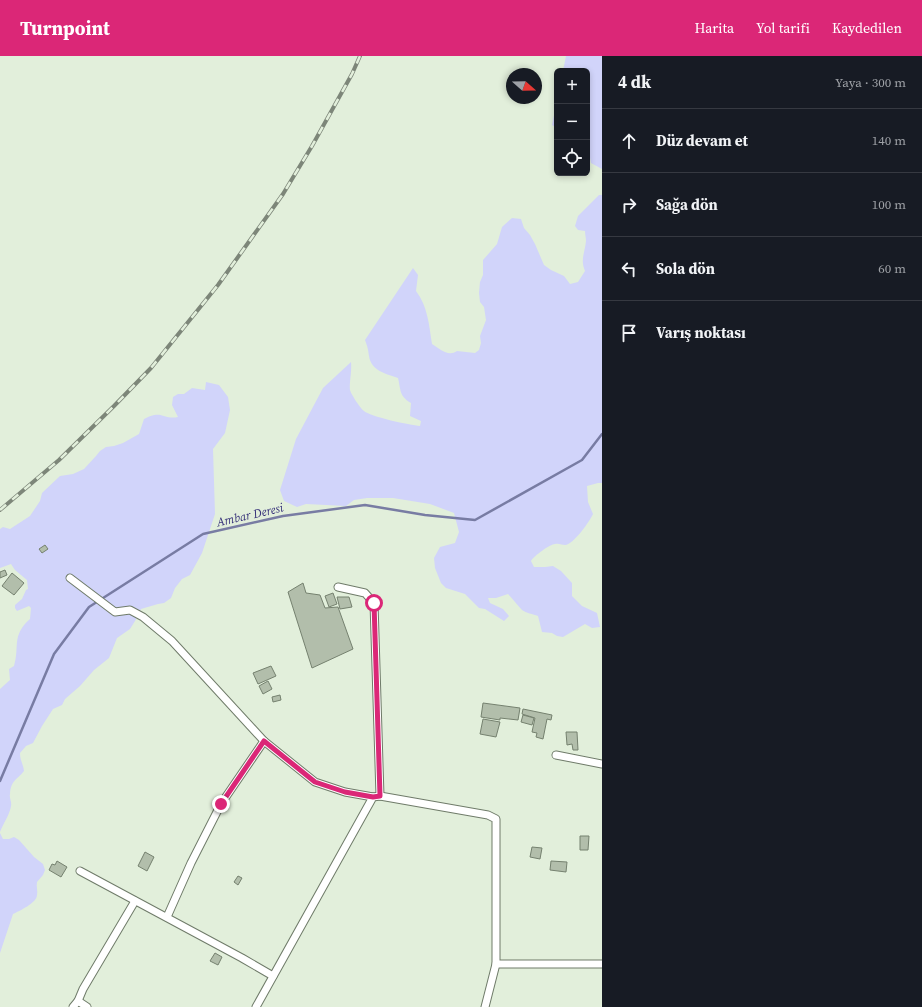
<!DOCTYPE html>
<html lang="tr">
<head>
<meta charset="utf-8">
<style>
	:root { --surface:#171b24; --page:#20242c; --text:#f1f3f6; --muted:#9ea1a6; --line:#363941; --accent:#db2777 }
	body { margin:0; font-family:"Source Serif 4",serif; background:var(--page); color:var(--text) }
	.controls { position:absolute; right:12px; top:12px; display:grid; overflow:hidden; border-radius:6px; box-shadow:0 2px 6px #0003 }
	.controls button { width:36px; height:36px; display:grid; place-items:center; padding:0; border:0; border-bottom:1px solid var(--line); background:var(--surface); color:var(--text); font:20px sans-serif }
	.compass { position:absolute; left:506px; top:12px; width:36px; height:36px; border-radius:50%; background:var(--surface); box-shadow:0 2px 6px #0003; rotate:110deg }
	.stop { position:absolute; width:12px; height:12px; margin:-9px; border:3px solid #db2777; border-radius:50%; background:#fff }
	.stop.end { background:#db2777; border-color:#fff; box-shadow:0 1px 4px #0008 }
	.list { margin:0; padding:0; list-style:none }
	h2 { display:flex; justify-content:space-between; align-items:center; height:52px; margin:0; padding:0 16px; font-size:17px }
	h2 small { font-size:13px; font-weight:400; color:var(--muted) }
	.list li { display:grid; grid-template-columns:26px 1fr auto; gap:12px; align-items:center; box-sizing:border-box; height:64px; padding:0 16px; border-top:1px solid var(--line) }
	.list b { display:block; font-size:15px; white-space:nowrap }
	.list em { font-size:13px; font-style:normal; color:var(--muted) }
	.icon { flex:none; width:22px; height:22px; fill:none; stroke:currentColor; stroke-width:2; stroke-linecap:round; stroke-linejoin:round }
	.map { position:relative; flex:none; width:602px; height:951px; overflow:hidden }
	header { display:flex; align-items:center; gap:24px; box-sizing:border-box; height:56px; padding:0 20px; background:var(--accent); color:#fff }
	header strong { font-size:19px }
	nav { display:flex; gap:22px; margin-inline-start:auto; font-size:14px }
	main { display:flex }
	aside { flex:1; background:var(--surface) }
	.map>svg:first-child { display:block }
	.green { fill:#d1d4fa }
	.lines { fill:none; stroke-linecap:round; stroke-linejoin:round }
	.stream { stroke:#787ca3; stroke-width:2.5 }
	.building { fill:#b2beab; stroke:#75816f }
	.minor-casing { stroke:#6f7b69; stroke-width:9 }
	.minor { stroke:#fff; stroke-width:7 }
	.rail-casing { stroke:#7d8679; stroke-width:4 }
	.rail { stroke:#e2efdb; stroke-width:2.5; stroke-dasharray:8; stroke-linecap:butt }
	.route { stroke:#db2777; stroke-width:5 }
	.labels { text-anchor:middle; stroke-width:3.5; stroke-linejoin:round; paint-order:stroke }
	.water-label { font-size:12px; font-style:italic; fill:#38337a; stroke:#e2efdb }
</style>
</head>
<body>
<header>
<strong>Turnpoint</strong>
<nav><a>Harita</a><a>Yol tarifi</a><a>Kaydedilen</a></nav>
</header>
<main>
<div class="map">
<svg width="602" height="951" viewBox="0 0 602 951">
	<rect width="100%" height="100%" fill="#e2efdb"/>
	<g class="green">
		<polygon points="566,0 602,0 602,113 591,107 589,96 587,95 587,15 563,15"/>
		<polygon points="557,45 557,72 552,69"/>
		<path d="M599,139H602V427H598L587,430L588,446L593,458C590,465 573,489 565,489C562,489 559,487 555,488C550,488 534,500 531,505L534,511H545L553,510L561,515L572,527V540L582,550L597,557L600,571L592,572L585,568L563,581L557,580L552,577L542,576L538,560C533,558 526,557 522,554C517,549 513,543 508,538L496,542H488L490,547L503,553L509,560L504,565L485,553L479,552L465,538L446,532L441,527L435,512L434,502L440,491L455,487L459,476L454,457L430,448L393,442H367L354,444L346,450L306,448L297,451L284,445L280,434L296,383L323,332L351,306C352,315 349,328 350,334C351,338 360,352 364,355C371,361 410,369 420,370L421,365L410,360L411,347C399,340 401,334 398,322C387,318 371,315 369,300C368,293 368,292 365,284L413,212L418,219L416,235C428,251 429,269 432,288C440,293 448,301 457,295L475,297L479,294L481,287L480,280L486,264L484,251L480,246L479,237L480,226L483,219V204L497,188L502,171L512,162L521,163L524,172L530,179L535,188L544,209L551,214L564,220L570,228L578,226L585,215C580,204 585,196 586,185C586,182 585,178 585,175L578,174L575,170L578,160Z"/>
		<path d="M206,326L219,329L228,341L230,354L225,377L213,393L215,458L202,497L190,519L182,523L175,532L171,542L164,547L158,548L141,553L135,565L130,573L117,582L109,602L94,614L80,630L65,643L62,649L53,653L42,670L33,687L26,690L20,697C20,705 23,707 24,715C17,724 11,724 10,738C9,742 12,746 11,750C10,758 3,768 0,776V633L10,624L9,613L14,610C20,590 11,580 30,563L31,552L29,550L17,555L15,552V549L22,543L26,534L28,533L27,524L15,514L11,508L0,512V473L3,471L10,473L30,460L40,445L42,437L60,420L73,418L84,413L96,400L100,395L106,391L114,390L123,387L139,378L144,363C162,353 163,364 178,361L172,349L173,341L178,338H184L192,332L205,334Z"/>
		<path d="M0,777L3,783H9L14,781L19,784L34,801L43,808L45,814L43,819L37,826C36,831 38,835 37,839C37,847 19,855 13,858L0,897Z"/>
	</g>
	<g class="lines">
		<polyline class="stream" points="0,725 54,598 89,551 203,478 283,460 365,449 425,459 475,464 582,404 602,378"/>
	</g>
	<g class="building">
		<polygon points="45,489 48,493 42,497 39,493"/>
		<polygon points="5,514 7,519 0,522 0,516"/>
		<polygon points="12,517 24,527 14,539 2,530"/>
		<polygon points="303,527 306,537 320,539 325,552 338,551 353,593 312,612 288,536"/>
		<polygon points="333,537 337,548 329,551 325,540"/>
		<polygon points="337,541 349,541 352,551 340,553"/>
		<polygon points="271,610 276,620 258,628 253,617"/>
		<polygon points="268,625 272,633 263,638 259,630"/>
		<polygon points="280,639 281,644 273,646 272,641"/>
		<polygon points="483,647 520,652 518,664 500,662 500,664 481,661"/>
		<polygon points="523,653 552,659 551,664 547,663 543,683 536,681 537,677 532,676 535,662 522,658"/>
		<polygon points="523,659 534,662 532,669 521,666"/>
		<polygon points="483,663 500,666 496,681 480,678"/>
		<polygon points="566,676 577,676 578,694 573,694 572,688 567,689"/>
		<polygon points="580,780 589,780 588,794 580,794"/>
		<polygon points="532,791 542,792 540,803 530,801"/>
		<polygon points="145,796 154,801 147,815 138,810"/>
		<polygon points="57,805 67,811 61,821 49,814 52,808 55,809"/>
		<polygon points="551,805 567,806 566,816 550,814"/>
		<polygon points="238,820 242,822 238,829 234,826"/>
		<polygon points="215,897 222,901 218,909 210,905"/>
	</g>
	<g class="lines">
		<g class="minor-casing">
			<g id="minor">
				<polyline points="70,522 115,556 130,554 143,561 172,585 264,685 315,726 345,736 373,741"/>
				<polyline points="338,531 365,537 374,547 380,740"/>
				<polyline points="556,699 602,708"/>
				<polyline points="80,815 242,902 273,920"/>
				<polyline points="167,861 191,807 221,748 264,685"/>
				<polyline points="496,908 602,908"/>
				<polyline points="78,945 87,951"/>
				<polyline points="73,951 78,945 83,933 135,845"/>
				<polyline points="256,951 373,741 380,740 488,759 496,763 496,908 485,951"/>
			</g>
		</g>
		<use href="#minor" class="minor"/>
		<g class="rail-casing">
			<polyline id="rail" points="0,454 59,404 114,350 151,312 218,229 283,138 312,90 352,18 360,0"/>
		</g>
		<use href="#rail" class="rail"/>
	</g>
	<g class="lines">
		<polyline class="route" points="221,748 264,685 315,726 345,736 373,741 380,740 374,547"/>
	</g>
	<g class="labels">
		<g class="water-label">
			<text transform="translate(250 459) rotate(-13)" y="4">Ambar Deresi</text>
		</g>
	</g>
</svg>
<div class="controls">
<button>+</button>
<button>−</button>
<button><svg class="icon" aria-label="locate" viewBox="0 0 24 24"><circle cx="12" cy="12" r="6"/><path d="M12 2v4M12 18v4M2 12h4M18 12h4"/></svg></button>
</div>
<svg class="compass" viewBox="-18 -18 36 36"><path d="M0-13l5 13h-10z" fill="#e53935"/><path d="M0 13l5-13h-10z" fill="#9ea1a6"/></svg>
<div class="stop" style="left:374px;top:547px"></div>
<div class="stop end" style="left:221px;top:748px"></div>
</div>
<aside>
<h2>4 dk<small>Yaya · 300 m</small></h2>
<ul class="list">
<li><svg class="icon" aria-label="ahead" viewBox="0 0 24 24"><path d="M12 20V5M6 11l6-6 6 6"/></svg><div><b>Düz devam et</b></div><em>140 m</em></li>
<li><svg class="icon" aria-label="right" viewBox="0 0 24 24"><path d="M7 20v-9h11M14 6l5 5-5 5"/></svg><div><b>Sağa dön</b></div><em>100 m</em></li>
<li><svg class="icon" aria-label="left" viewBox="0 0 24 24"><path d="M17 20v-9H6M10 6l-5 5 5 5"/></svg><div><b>Sola dön</b></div><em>60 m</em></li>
<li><svg class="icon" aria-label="arrive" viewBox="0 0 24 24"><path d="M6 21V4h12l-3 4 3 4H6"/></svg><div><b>Varış noktası</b></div></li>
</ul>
</aside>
</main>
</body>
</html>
